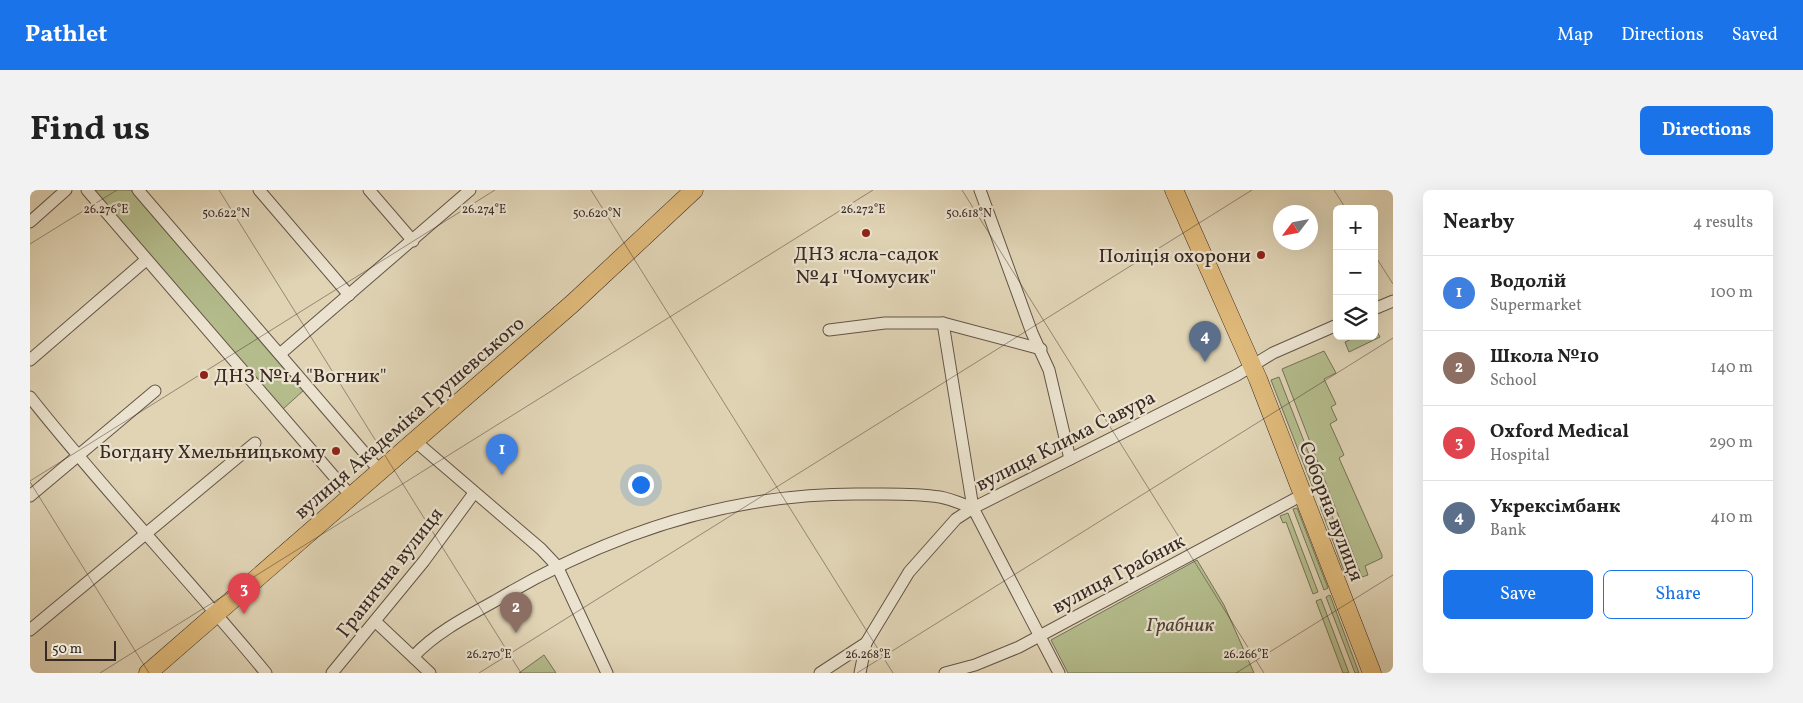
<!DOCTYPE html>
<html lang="en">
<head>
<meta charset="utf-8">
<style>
	:root { --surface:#fff; --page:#f2f2f2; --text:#222; --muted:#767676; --line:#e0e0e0; --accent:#1a73e8 }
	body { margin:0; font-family:Vollkorn,serif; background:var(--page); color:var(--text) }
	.controls { position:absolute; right:15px; top:15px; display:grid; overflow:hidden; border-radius:8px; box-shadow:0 5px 20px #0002 }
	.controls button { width:45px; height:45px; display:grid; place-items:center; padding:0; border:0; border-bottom:1px solid var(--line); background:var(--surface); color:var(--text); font:25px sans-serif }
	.compass { position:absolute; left:1243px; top:15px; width:45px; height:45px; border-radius:50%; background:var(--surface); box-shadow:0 5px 20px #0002; rotate:238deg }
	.scale { position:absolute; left:15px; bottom:12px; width:71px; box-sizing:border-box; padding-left:5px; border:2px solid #392924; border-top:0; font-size:14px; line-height:18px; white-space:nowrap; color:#392924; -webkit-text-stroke:4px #ebe3cf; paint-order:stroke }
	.you { position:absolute; left:610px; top:294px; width:18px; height:18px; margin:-12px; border:4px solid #fff; border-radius:50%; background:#1a73e8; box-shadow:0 0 0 8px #1a73e833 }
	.badge { display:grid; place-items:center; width:32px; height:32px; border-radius:50%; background:var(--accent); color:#fff; font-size:16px; font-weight:700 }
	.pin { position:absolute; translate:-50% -41px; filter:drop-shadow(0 1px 2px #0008) }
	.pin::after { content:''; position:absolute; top:26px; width:18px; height:15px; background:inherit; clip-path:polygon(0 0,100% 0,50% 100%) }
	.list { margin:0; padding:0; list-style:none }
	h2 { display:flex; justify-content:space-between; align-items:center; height:65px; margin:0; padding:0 20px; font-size:21px }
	h2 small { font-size:16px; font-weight:400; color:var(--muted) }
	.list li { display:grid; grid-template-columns:32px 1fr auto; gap:15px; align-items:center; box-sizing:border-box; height:75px; padding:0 20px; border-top:1px solid var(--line) }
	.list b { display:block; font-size:19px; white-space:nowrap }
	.list p { margin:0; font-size:16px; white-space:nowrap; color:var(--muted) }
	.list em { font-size:16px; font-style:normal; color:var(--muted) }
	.actions { display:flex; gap:10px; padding:15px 20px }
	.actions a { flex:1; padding:11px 0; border:1px solid var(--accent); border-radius:8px; text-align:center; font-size:18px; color:var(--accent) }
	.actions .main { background:var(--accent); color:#fff }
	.icon { flex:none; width:28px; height:28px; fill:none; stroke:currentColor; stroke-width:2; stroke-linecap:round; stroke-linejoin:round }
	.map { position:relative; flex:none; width:1363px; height:483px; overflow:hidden; border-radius:8px }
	header { display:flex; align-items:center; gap:30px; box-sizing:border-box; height:70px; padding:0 25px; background:var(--accent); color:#fff }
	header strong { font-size:24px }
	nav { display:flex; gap:28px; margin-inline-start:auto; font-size:18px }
	.intro { display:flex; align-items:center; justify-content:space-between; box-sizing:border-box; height:120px; padding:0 30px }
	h1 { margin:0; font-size:35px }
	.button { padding:12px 22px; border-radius:8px; background:var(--accent); color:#fff; font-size:18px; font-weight:700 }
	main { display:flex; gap:30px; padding:0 30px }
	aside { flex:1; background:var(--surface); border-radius:8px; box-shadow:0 5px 20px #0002 }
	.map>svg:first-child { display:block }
	.green { fill:#b4bc8c; stroke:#767258 }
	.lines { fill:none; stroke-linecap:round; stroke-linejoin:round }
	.street-casing { stroke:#635448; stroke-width:13 }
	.primary-casing { stroke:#392924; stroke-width:19 }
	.street { stroke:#ebe3cf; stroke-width:11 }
	.primary { stroke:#e0ba7a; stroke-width:18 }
	.ticks { fill:none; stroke:#392924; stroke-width:1; stroke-opacity:0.45 }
	.poi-dot { fill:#8f2418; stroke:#ebe3cf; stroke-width:2 }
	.labels { text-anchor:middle; stroke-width:4.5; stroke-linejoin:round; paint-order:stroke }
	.poi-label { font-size:20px; fill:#392924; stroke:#ebe3cf; text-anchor:end }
	.street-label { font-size:20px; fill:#392924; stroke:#ebe3cf }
	.park-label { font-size:20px; font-style:italic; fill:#524639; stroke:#ebe3cf }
	.ticks-label { font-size:12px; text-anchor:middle; fill:#392924; stroke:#ebe3cf; stroke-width:4.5; stroke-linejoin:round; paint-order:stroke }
</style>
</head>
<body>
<header>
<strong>Pathlet</strong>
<nav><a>Map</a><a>Directions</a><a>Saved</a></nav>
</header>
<div class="intro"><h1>Find us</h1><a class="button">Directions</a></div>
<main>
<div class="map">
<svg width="1363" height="483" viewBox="0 0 1363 483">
	<rect width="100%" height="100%" fill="#e0d4b5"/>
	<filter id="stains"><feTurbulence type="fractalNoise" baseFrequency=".004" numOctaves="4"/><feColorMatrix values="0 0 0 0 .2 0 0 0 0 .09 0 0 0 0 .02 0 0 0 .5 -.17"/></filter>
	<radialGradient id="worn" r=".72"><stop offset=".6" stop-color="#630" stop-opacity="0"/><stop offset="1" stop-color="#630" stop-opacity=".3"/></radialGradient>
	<g class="green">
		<polygon points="64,0 101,0 274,200 253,219"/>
		<polygon points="1345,138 1350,147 1319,162 1315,152 1328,146 1344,146"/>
		<polygon points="1294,161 1306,183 1294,189 1306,214 1301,217 1307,230 1300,234 1314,265 1309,268 1352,365 1352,368 1335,376 1338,385 1332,387 1252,179"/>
		<polygon points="1249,187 1293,300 1285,303 1241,190"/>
		<polygon points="1297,313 1327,390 1323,391 1315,384 1290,316"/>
		<polygon points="1267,318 1298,398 1294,400 1263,319"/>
		<polygon points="1258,323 1288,402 1283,404 1256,332 1253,333 1250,326"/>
		<polygon points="1167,370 1194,415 1224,483 1038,483 1021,450"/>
		<polygon points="1300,405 1329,483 1325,483 1296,407"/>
		<polygon points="1291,409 1319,483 1313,483 1286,411"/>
		<polygon points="514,465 526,483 489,483"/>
	</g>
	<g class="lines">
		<g class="street-casing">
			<g id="street">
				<polyline points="57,0 320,305"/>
				<polyline points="108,0 350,281"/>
				<polyline points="229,0 319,105"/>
				<polyline points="339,0 383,51"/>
				<polyline points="950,0 1002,143 1019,180 1040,269"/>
				<polyline points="0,32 36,0"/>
				<polyline points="1344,119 1363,111"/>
				<polyline points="913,133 943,318 1029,483"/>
				<polyline points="799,140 855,133 913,133 1011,159"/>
				<polyline points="250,164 440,0"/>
				<polyline points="0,170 116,70"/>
				<path d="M0,207C75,302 159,389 236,483"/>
				<polyline points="385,251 511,359 527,376 577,483"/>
				<polyline points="0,306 125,201"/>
				<polyline points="346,432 400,483"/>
				<polyline points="0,440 225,253"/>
				<path d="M384,466C405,443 438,426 465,411C579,343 701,302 835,304C860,304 885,303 910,307C921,309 932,314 943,318"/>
				<polyline points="302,483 394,371 444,303"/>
				<polyline points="790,483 836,453 879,382 926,329 943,318 1207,185 1243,163 1307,135"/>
				<polyline points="830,483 836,453"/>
				<polyline points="915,483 945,475 989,457 1274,304"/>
			</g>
		</g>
		<g class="primary-casing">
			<g id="primary">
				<polyline points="1144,0 1228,189 1342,483"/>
				<polyline points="118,483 543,113 664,0"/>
			</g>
		</g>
		<use href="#street" class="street"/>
		<use href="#primary" class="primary"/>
	</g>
	<path class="ticks" d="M189,0L491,483M561,0L863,483M932,0L1234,483M1304,0L1316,19M0,54L87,0M1344,64L1363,94M0,291L465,0M0,292L119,483M70,483L843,0M449,483L1222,0M827,483L1363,148M1206,483L1363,385"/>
	<g class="poi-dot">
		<circle cx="836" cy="43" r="5"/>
		<circle cx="1231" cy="65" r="5"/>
		<circle cx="174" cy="185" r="5"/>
		<circle cx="306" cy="261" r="5"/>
	</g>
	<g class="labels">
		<g class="poi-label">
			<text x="836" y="70" text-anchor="middle">ДНЗ ясла-садок<tspan x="836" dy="23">№41 "Чомусик"</tspan></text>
			<text x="1221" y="72">Поліцiя охорони</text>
			<text x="184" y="192" text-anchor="start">ДНЗ №14 "Вогник"</text>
			<text x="296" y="268">Богдану Хмельницькому</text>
		</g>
		<g class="street-label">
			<text transform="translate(379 227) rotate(-41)" y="7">вулиця Академіка Грушевського</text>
			<text transform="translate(1035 250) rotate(-27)" y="7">вулиця Клима Савура</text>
			<text transform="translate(1302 321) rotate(69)" y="7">Соборна вулиця</text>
			<text transform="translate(359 382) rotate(-52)" y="7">Гранична вулиця</text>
			<text transform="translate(1088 383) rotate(-28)" y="7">вулиця Грабник</text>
		</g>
		<g class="park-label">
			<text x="1150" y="441">Грабник</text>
		</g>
	</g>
	<g class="ticks-label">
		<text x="454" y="23">26.274°E</text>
		<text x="833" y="23">26.272°E</text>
		<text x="76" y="23">26.276°E</text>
		<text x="567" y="27">50.620°N</text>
		<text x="196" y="27">50.622°N</text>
		<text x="939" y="27">50.618°N</text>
		<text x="459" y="468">26.270°E</text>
		<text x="838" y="468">26.268°E</text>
		<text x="1216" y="468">26.266°E</text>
	</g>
	<rect width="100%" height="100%" filter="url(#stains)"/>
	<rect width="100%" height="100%" fill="url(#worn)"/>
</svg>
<div class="controls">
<button>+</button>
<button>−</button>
<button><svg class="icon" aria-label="layers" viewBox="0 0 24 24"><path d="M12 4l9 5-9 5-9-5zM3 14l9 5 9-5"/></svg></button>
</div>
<svg class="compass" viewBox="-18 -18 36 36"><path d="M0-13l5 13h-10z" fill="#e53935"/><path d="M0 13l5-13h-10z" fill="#767676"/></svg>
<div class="scale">50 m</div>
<div class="you"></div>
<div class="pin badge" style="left:472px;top:285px;background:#3f7fe0">1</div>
<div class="pin badge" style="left:486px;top:443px;background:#8d6e63">2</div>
<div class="pin badge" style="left:214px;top:424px;background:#e0444e">3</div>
<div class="pin badge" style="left:1175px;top:172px;background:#5c6f8a">4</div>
</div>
<aside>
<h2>Nearby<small>4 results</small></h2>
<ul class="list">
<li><span class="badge" style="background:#3f7fe0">1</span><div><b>Водолій</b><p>Supermarket</p></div><em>100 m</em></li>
<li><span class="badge" style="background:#8d6e63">2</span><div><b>Школа №10</b><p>School</p></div><em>140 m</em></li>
<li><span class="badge" style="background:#e0444e">3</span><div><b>Oxford Medical</b><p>Hospital</p></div><em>290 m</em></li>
<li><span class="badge" style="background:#5c6f8a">4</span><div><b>Укрексімбанк</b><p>Bank</p></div><em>410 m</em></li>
</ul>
<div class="actions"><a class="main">Save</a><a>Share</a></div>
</aside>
</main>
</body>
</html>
